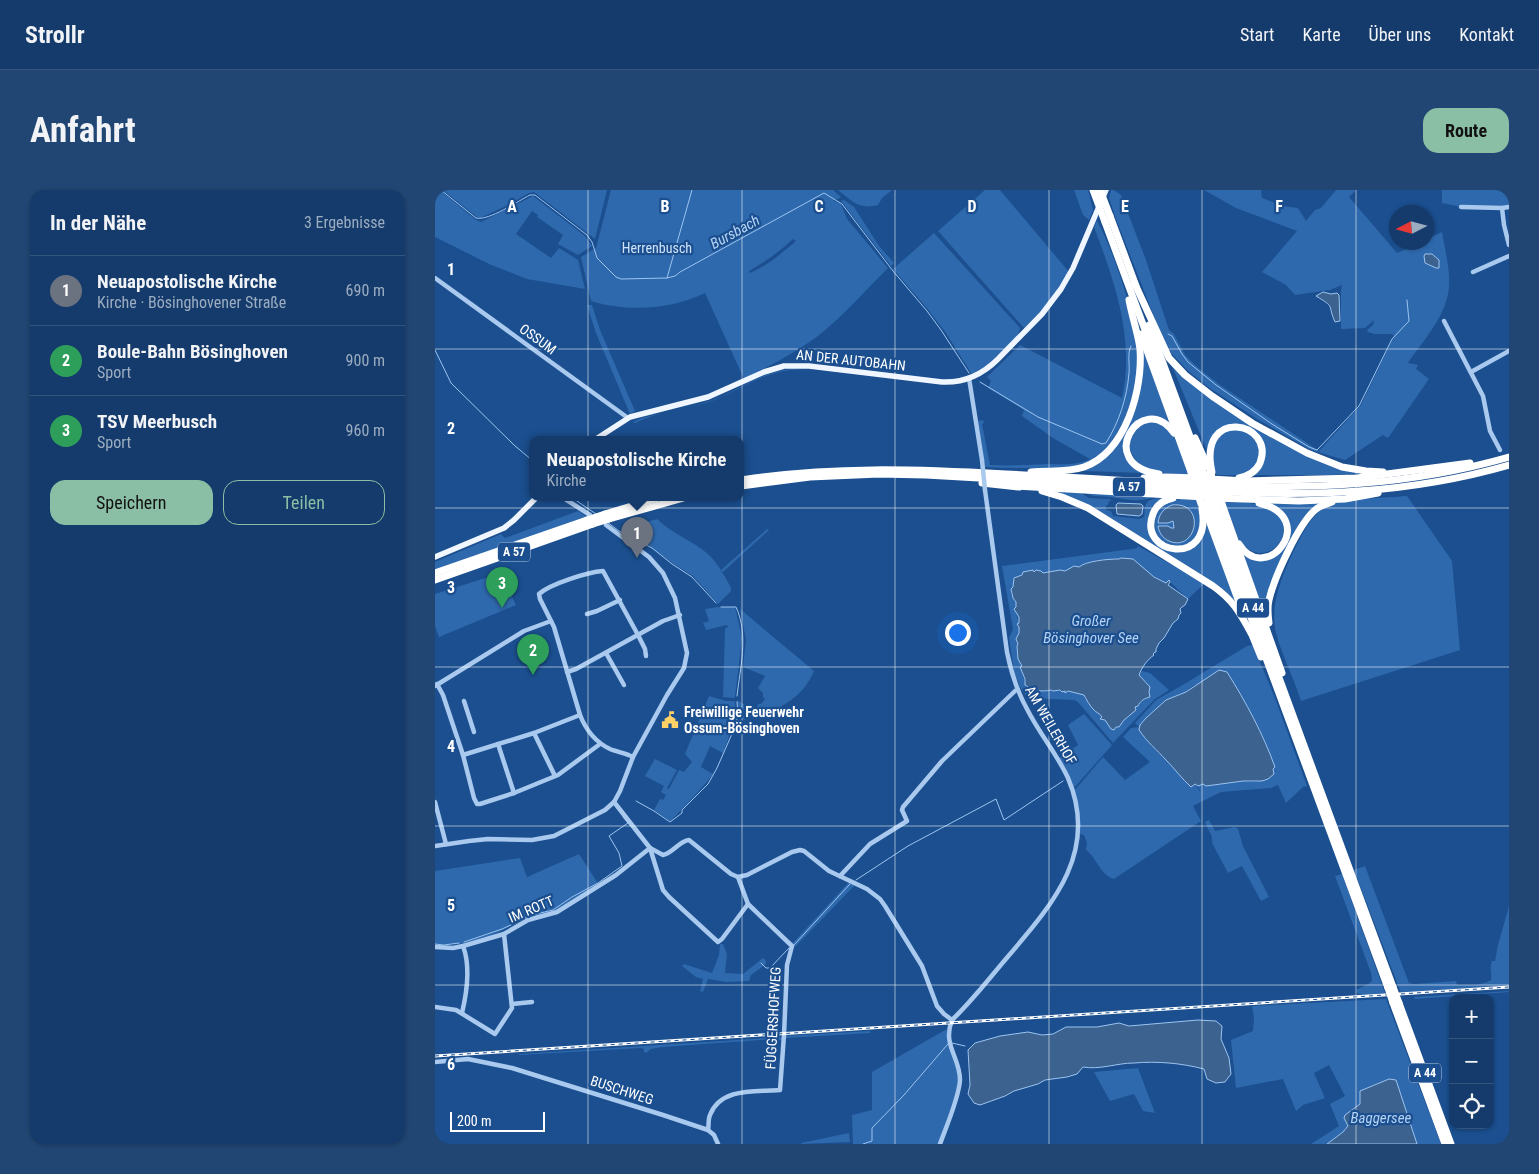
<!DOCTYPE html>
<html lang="de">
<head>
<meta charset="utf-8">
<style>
	:root { --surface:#143b6b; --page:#214673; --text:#f1f3f6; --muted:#9dadc1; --line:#33557e; --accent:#8abfa5 }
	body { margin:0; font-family:"Roboto Condensed",sans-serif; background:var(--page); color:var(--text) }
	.controls { position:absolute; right:15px; bottom:15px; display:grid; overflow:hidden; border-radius:10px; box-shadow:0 1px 4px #0004 }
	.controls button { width:45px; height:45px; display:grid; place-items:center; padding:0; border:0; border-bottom:1px solid var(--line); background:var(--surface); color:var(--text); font:25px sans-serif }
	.compass { position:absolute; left:954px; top:15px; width:45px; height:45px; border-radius:50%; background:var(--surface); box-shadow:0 1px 4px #0004; rotate:264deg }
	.scale { position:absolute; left:15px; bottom:12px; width:95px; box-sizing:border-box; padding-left:5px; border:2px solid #fff; border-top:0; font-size:14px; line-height:18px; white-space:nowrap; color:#fff; -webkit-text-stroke:4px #1b4f8f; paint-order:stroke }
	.you { position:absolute; left:522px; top:442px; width:18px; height:18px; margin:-12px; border:4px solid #fff; border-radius:50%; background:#1a73e8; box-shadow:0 0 0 8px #1a73e833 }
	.badge { display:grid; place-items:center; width:32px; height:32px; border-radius:50%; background:var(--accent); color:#fff; font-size:16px; font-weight:700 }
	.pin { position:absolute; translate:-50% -41px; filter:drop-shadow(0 1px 2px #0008) }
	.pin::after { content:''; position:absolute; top:26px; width:18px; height:15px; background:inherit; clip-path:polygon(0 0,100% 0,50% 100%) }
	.popup { position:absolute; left:94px; top:246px; width:215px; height:65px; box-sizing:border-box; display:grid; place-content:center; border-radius:10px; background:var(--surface); filter:drop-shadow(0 1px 4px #0005); font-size:16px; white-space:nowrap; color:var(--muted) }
	.popup b { font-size:19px; color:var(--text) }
	.popup::after { content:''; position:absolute; left:50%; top:100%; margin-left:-10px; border:10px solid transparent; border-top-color:var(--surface) }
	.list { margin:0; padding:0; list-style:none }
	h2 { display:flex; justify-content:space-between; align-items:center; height:65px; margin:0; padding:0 20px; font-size:21px }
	h2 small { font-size:16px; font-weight:400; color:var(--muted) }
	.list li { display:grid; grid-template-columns:32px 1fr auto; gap:15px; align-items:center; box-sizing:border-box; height:70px; padding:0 20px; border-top:1px solid var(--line) }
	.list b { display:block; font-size:19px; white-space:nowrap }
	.list p { margin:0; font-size:16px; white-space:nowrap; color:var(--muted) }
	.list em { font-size:16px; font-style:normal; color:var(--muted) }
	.actions { display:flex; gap:10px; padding:15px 20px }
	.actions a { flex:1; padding:11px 0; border:1px solid var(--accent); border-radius:15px; text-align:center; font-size:18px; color:var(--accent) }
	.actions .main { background:var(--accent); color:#111 }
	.icon { flex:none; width:28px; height:28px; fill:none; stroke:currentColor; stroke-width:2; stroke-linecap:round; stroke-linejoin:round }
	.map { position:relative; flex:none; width:1074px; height:954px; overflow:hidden; border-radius:15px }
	header { display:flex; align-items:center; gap:30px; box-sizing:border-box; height:70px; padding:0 25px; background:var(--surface); border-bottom:1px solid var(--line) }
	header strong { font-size:24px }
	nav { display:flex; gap:28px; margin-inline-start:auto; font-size:18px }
	.intro { display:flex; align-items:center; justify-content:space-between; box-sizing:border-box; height:120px; padding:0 30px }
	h1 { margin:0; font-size:35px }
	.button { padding:12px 22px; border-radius:15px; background:var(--accent); color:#111; font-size:18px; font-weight:700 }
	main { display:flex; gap:30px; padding:0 30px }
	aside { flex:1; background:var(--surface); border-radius:15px; box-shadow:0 1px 4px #0004 }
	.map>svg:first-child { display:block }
	.green { fill:#2e69ad; fill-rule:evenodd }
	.water { fill:#3c6290; stroke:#9cc4f0 }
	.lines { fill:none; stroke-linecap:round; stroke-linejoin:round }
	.stream { stroke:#9cc4f0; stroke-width:1 }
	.minor { stroke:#a9c9ee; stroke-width:4.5 }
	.major { stroke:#f0f6ff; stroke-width:5.5 }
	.highway { stroke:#fff; stroke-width:7 }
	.rail-casing { stroke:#fff; stroke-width:3 }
	.rail { stroke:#1b4f8f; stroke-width:1; stroke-dasharray:4; stroke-linecap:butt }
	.minor-bridge { stroke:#a9c9ee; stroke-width:4.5 }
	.highway-bridge { stroke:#fff; stroke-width:7 }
	.grid { fill:none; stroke:#fff; stroke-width:1; stroke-opacity:0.55 }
	.labels { text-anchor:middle; stroke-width:4.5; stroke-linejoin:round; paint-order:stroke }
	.shield { fill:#1b4f8f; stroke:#bbcadd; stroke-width:1 }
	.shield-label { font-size:12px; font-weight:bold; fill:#fff }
	.park-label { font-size:14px; fill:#cfe3fa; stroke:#1b4f8f }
	.street-label { font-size:14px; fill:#fff; stroke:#1b4f8f }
	.poi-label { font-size:14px; font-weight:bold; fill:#fff; stroke:#1b4f8f; text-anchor:start }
	.water-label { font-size:15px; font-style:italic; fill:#b5d3f5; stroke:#1b4f8f }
	.grid-label { font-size:16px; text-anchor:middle; font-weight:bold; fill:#fff; stroke:#1b4f8f; stroke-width:4.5; stroke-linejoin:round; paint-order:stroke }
</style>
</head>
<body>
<header>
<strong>Strollr</strong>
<nav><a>Start</a><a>Karte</a><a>Über uns</a><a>Kontakt</a></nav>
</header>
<div class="intro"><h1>Anfahrt</h1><a class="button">Route</a></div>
<main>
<aside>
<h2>In der Nähe<small>3 Ergebnisse</small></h2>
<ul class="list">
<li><span class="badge" style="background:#6b7280">1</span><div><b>Neuapostolische Kirche</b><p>Kirche · Bösinghovener Straße</p></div><em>690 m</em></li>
<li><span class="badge" style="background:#2e9e5b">2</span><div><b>Boule-Bahn Bösinghoven</b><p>Sport</p></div><em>900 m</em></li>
<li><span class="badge" style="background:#2e9e5b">3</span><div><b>TSV Meerbusch</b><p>Sport</p></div><em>960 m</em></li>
</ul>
<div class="actions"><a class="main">Speichern</a><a>Teilen</a></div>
</aside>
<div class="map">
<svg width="1074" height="954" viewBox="0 0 1074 954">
	<rect width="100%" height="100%" fill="#1b4f8f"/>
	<g class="green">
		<polygon points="0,0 5,0 41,30 46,32 98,6 150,46 157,56 143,65 123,54 128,45 102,27 103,25 97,21 81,44 116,68 124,58 143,70 150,99 92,89 54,74 0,47"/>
		<polygon points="8,0 172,0 160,49 99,2 94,3 69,17 45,28 42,27"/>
		<path d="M176,0H398L406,7L403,9L398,10L406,14L412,29L453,78C430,101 408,126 383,146C360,163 334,176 309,189L270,103C236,120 191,122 156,111L146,67L161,58ZM358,49L361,51C346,64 332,76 315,83L314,81C330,72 344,62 358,49Z"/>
		<path d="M403,0H457L447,8L443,15C423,20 417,11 403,0Z"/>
		<path d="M550,0H565L634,82C623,104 607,121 589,138L503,41Z"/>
		<polygon points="639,0 653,0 658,20 654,30 648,25"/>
		<path d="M676,0H679L686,5L711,70L734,140L739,144L750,165L761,176L785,195L884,261L926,215L959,146L957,144H939L933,142L932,140L938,135L939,130L930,138L906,139V100L907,95L895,100L860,105L851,95L827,82L862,41L801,18L769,0H826L827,8L848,16L863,18L871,31L880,20L886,18L901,0H921L914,7L962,63L985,53L992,52V49L1007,42C1010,60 1017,86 1013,104C1008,130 987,152 973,173L983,175L981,179L994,189L953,248L948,245L910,270L876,260L822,229L773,197L752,180L737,164L727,147L681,29L674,8Z"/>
		<polygon points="1007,0 1074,0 1074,17 1026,17 1007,13"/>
		<polygon points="409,10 419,17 444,56 459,73 456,76 406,11"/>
		<path d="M662,30C664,36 668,41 670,47C686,84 708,147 702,187C699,204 694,219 687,234C679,254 663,271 642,277C631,279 618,278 607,278C588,278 569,278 550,277L543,231L548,230L549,233L547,234L555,275C575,276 592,275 611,274C626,274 641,276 655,269L618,248L587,226L589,220L553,198L556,191L552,187L585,155L687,208C700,149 680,93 659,37Z"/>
		<polygon points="499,43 585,138 583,146 552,175 537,184 536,183 511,143 491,117 458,79"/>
		<polygon points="152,115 157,115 165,140 200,221 195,224 161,143"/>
		<polygon points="706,153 735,235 730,231 702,231 689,260 709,283 648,281 648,279 667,269 695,229"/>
		<polygon points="735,171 770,202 873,265 932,283 894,285 782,285"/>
		<path d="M359,179L382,182C370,180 356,179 344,182C319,188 298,204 274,212C250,219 222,222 200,233L198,232L207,228C233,221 263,217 288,206C310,196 333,180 359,179Z"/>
		<path d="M715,232L726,234L739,246L754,284C740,284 724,284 711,278C694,270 688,248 704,236C707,234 712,233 715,232Z"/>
		<path d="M617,301L646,303L654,308L675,309L676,311H674L673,315H671V320L676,321L678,326L704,329L709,327C710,323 709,317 711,314C714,308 724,308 730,308L715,327L726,356L755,358L770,330L803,415L774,392Z"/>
		<path d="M651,303L718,307C703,313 689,309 675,307C667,306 658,308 651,303Z"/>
		<path d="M972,306L1017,371L1025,460L866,511C859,488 847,466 841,443C834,414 848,384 860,358C868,343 876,325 892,316C907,308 953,308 972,306Z"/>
		<path d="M747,309L762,310C764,318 767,328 765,337C757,371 707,354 722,324C727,314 737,310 747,309Z"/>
		<path d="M789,311C805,312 824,312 838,321C868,341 829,385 804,350C797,340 793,323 789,311Z"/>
		<polygon points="886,312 859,347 830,425 807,363 838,366 854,340 832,313"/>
		<polygon points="143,321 152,327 0,381 0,372 66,344 70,348"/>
		<path d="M222,329C237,344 259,351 274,365C283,374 291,388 296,398V401L283,414L258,386L237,373L210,353L191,343L198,336Z"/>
		<polygon points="332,339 334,340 288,382 286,380"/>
		<path d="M703,356L770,393L753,409L734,391L731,393L720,387L706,377L684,369L658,372L630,381L625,380L614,383L599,382L597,380L588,382C583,393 569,398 581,412V421L584,433L583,454L582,456L584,468L587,477L585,478C588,482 590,495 591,496C599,504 635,498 649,505L650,508L660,521L665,523L667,527L666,530H669L680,538L684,537C688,529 697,526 700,517L703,516L705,513L715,505L711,492L706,489L704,485L707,481L715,483L734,500L720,509L678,553L643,512L639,510L593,508L586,499L579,482L574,448L578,439L567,376L697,359L702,358Z"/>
		<polygon points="66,383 81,415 4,447 0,436 0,404"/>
		<polygon points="283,417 300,417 307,448 300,507 298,508 288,507 290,438 293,437 292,435 271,440 268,433 274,431 270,419"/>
		<path d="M305,419L379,481C369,504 355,512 334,523L321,519L323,514H326L330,509L328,507V503L323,498L330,486L308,477L311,450Z"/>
		<path d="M818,455L840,508L872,596L868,597L851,613L843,595L836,598L786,602L758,616L766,631L679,689C665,685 662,668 651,660L652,653L649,645L645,644V628L639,601L668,567L690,590L715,572L688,547L696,538L704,537L700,533L721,510L746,496L812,456ZM792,482L827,545L840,577L821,592L808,591L771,596L768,594L763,596L766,603L760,594L756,597C747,589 740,580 732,571C721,560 710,552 705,537L711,528L731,510L751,502L758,496Z"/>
		<path d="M274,506L291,511H300L301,527L288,563L275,556L266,577L278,584C269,596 259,606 249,617C244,622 241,626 235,631L219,620L225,609L228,610L231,605L226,602L229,596L210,586L220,569L242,580L232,598L234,599L244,580L249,582L257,572L250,564Z"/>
		<polygon points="302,510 317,519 310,530 303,527"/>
		<polygon points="649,524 677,555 639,598 624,568 643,555 633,535"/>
		<polygon points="774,630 780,641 800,637 803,639 808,656 834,707 826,711 807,676 793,683 777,653 777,647 770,632"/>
		<polygon points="144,664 164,695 121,721 92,728 56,746 25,754 0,755 0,681 85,668 92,687"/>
		<path d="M930,676L974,793L979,794L1021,791L1022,795C1033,795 1047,796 1056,790C1057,783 1054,778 1057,771H1060L1063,755L1074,716V795L966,803L919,680Z"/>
		<polygon points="907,684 947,795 950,803 927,805 922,803 921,800 935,793 937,790 936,783 900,686"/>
		<polygon points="414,692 420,695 360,757 357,754"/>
		<polygon points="285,754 288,754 292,764 290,783 308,784 328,768 331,771 331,774 316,785 314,791 291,792 273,789 268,802 265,801 268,789 261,787 247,776 249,774 277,783 284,765"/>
		<polygon points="1074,801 1074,802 980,809 979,807"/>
		<polygon points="951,809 1006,954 982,954 961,890 954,889 925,901 925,914 916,922 913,936 908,942 892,954 876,954 904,936 895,914 910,906 894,875 879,883 890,908 868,915 861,921 848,889 801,898 796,850 818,841 819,828 817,816"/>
		<path d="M510,840H512C511,857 522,870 523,886C525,903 510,937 504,954H418L417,925L437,920V882Z"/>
		<polygon points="435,841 435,843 350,848 350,846"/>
		<polygon points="348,847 348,851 341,849 227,857 216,859 211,863 209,862 209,859 206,858 84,865 84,864"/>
		<polygon points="703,878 720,923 708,921 699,904 675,911 659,882"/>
		<polygon points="414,943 415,952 366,954 366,953"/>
	</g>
	<g class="water">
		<polygon points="990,64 997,64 1004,70 1004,78 1001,78 990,73 989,66"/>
		<path d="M888,102L896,104L902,103L904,105L905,131L900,132C892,114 901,118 881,106Z"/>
		<polygon points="683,313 706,314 708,316 707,324 704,326 682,324 681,315"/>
		<path d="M737,315C772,311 762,363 734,351C727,348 724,342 723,336H733L736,338H739L738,331L733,333H723C724,324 728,319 737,315Z"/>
		<path d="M686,368L698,369L719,387L731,393L734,390L735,392L733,395L753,409L750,415L747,417L745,419L746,423L744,425L743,429L738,433L729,448L724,453L721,459V462H720L718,464L719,465C712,470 707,477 704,485L715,497L714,502L715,507C710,508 705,511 703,516L700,517L701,520L689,530L684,537H681L679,540L676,539L670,530L665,529L667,527C665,523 661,523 658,519C655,516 651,509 649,505L633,501L630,503V501L627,502L625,500L618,501L616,500C607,502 598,501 590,495V489L585,477L587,476L583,469L582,456L583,454L581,449L584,443V437L582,434L584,433V427L579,419L581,417V412L578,408L576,399L578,397L579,388L587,385L588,382L598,380L599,382L601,380L606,381L608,383L625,380L630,381L639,376L644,377C651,371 673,369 684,369Z"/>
		<path d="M784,480L792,482C811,512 828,544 840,577L838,579L839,584L833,589L827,591H808L771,596L768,594L763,596L760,594L756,597C747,589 740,579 731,570C722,560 712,552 704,540L705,535L711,528L731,510L751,502Z"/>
		<path d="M763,830L781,831L787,836L786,849L794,868L796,884L790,892L781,893L772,889L769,879C746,873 722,871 699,873C682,873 665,880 648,877L642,884L632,887L610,890L603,894L579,901L570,906L545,915L539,913L533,904L535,895L533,860L540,853L565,846L593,842L607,845L618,844L631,837H662L684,833L694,836Z"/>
		<polygon points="954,889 961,890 982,954 892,954 908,942 913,936 909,928 910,925 925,914 925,901"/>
	</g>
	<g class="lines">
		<g class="stream">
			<path d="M6,0L41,28C54,31 83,11 95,5H100L152,45L157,52L162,68L181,87L186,89L232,88L240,86L245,82L389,3L407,14L458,81L492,121L506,140L534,183"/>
			<polyline points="232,88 257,0"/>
			<polyline points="733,144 737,146 747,164 753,172 781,195 837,234 874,257 882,260 924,216 957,149 974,131 972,110"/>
			<polyline points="0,160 16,193 79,255 98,271"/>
			<path d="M545,192L603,227L667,254L671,253C684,232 692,208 694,183C695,175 692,163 696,156"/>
			<polyline points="136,307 161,324"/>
			<polyline points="172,332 184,341 217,358 237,374 257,387 281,413"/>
			<path d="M286,417H301C314,445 305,478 302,506"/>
			<polyline points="201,611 219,621 235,632 247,623 247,620 273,594 282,578 300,537 303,524 302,512"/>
			<polyline points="421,690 473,656 561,609 569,630 628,591"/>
			<polyline points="29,752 67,739 97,725 118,720 137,707 163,693 187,676 184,663 174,646 193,633 188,627"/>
			<polyline points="0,754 9,755 24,753"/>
			<polyline points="359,755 415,694"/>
			<polyline points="326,773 331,778 335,778 354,758"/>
			<polyline points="517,853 530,856"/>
			<polyline points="428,954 437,951 437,938 469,905 513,854"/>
		</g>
		<g class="minor">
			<polyline points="1026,17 1067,18 1074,17"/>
			<polyline points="1067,18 1069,35 1074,55"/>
			<polyline points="1038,82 1074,66"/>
			<polyline points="0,88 193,228"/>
			<polyline points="1009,131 1048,206 1055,241 1065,260"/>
			<polyline points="1036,182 1074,161"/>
			<polyline points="534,188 547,270"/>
			<polyline points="127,307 155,325"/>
			<polyline points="152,424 162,421 185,410"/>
			<polyline points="203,445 210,459 211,466"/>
			<polyline points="171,463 189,495"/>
			<polyline points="132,482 141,479 228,431 245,425"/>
			<polyline points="2,494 8,505 28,565 99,543 145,525"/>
			<polyline points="0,496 89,441 116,431"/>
			<polyline points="29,511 39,542"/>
			<polyline points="99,543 120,586"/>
			<polyline points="63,554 79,603"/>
			<polyline points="28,565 39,608 42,614 45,614 79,603 123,585 165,554"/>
			<path d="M198,567C191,563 182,562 175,559C160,552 151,540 145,525L119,437L105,409L104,404C115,394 153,382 168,381L203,445"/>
			<polyline points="0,612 11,654"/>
			<path d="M179,612L215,658L228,665C238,663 244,651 254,650L296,684L303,687L312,685L357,662L365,660L369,661L394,681L432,699L445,709L450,716L487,776L502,816L509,824L517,830"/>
			<polyline points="0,656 34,651 53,649 97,650 119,646 170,620 179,612 185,601 198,567 232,505 249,478 252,463 240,408 228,383 214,367 171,335"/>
			<polyline points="215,658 228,700 234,707 283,752 287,749 313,714"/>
			<polyline points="405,686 435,654 472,631 467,620 468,617 507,571 580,501"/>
			<polyline points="0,757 18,758 28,756 69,744 93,730 122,722 181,685 215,658"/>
			<polyline points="77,814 97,812"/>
			<polyline points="0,817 21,820 60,844 77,818 69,744"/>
			<path d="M27,823C32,802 36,777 28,756"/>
			<path d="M517,830C536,812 553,790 570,770C616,716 665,663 633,588C622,564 604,543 592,519C582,501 576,482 572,462L550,300"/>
			<path d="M0,872L33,869L77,878L228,925L273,940C274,935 273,929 275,925C286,897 321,902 345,900L349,845L352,775L357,756L313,714L303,687"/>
			<polyline points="273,940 279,945 283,954"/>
			<path d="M505,954C511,937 524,908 525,890C525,867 507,855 517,830"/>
		</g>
		<g class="major">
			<path d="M161,249L195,227L273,207L329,182L349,176H374L507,192C529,193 548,184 563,169L607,124L626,99L638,78L671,0"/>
			<polyline points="0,367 69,338 79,330 102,307"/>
		</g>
		<g class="highway">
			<polyline points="675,26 701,96"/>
			<polyline points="670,32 763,283"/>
			<polyline points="699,92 734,168 750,185 777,206 817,233 872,263 907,277 931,281 948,282"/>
			<polyline points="714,135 768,282"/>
			<polyline points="706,144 756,282"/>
			<polyline points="760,248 773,277"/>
			<path d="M596,282C613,280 632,283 649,277C691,262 708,199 705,159C703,143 697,127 694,110"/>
			<path d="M777,282C762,216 841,231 825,273C821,282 813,286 804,288"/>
			<path d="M724,284C658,275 707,198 739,243"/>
			<polyline points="709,288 731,287 763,288"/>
			<polyline points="774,289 812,291 922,288 1035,273"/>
			<path d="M306,290C396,276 480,279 571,284C635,287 700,291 764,295"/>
			<polyline points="547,293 584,297"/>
			<path d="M775,295C876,300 976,295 1074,267"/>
			<polyline points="306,296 375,287 444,284 491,285 767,301"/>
			<polyline points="580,296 769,307"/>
			<path d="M607,301L627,307L653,318L778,396C798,410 805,423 816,443"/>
			<path d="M777,301C877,307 977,303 1074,275"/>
			<path d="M738,308C729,310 721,315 718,324C702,365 778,378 767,319"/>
			<polyline points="780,308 864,311 910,309 943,303"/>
			<polyline points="768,314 808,423"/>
			<polyline points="774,314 953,798"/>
			<polyline points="780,314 958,797"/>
			<polyline points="787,314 847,483"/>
			<polyline points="170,324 227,307"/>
			<polyline points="174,329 252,307"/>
			<path d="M804,354C831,397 886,328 824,313"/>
			<polyline points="0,383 152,330"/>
			<polyline points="0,390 158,334"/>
			<path d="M834,433C833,425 832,418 834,410C839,388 863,335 880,320C884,316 891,314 897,312"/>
			<polyline points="815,440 826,467"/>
			<polyline points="958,813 1010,954"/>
			<polyline points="964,813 1016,954"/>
		</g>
		<g class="rail-casing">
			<polyline id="rail" points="0,866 1074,797"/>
		</g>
		<use href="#rail" class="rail"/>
		<polyline class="minor-bridge" points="547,270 550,300"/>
		<g class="highway-bridge">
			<polyline points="658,0 670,32"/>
			<polyline points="665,0 675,26"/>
			<polyline points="756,282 766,314"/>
			<polyline points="768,282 780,314"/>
			<polyline points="775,282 787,314"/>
			<polyline points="763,283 774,314"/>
			<polyline points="152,330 170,324"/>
			<polyline points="158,334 174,329"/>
			<polyline points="958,797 964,813"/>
			<polyline points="953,798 958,813"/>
		</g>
	</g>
	<path class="grid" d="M153,0V954M307,0V954M460,0V954M614,0V954M767,0V954M921,0V954M0,159H1074M0,318H1074M0,477H1074M0,636H1074M0,795H1074"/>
	<defs>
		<g id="civic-bare" transform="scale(1.35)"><path d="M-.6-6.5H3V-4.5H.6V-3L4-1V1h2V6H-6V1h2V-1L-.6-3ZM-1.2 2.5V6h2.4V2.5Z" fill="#ffd166" stroke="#1b4f8f" stroke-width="2.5" paint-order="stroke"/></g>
	</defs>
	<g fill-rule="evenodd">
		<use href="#civic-bare" x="235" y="530"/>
	</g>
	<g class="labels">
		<g class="shield">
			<rect x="678" y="287.5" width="32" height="19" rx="4"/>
			<rect x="63" y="352.5" width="32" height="19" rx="4"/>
			<rect x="802" y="408.5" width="32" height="19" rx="4"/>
			<rect x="974" y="873.5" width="32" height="19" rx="4"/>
		</g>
		<g class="shield-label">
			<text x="694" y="301">A 57</text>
			<text x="79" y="366">A 57</text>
			<text x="818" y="422">A 44</text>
			<text x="990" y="887">A 44</text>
		</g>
		<g class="park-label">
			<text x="222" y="63">Herrenbusch</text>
		</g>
		<g class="street-label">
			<text transform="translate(103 149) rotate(36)" y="5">OSSUM</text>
			<text transform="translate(416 170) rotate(6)" y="5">AN DER AUTOBAHN</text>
			<text transform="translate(616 535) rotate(60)" y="5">AM WEILERHOF</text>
			<text transform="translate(96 719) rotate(-23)" y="5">IM ROTT</text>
			<text transform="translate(338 828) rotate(-87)" y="5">FÜGGERSHOFWEG</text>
			<text transform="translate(187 900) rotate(18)" y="5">BUSCHWEG</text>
		</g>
		<g class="poi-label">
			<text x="249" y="527">Freiwillige Feuerwehr<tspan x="249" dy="16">Ossum-Bösinghoven</tspan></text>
		</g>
		<g class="water-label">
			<text transform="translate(300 42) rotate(-29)" y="5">Bursbach</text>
			<text x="656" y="436">Großer<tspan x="656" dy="17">Bösinghover See</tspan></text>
			<text x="946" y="933">Baggersee</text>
		</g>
	</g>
	<g class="grid-label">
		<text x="77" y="22">A</text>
		<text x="230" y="22">B</text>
		<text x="384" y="22">C</text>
		<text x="537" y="22">D</text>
		<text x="690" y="22">E</text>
		<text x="844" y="22">F</text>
		<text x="16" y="85">1</text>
		<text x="16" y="244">2</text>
		<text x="16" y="403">3</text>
		<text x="16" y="562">4</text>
		<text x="16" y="721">5</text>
		<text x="16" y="880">6</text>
	</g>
</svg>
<div class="controls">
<button>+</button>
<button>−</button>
<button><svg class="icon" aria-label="locate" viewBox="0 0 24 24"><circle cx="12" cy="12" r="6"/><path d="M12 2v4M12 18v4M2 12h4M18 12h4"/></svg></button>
</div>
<svg class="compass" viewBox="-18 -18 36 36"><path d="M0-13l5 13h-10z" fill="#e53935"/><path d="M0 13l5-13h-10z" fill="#9dadc1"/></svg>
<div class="scale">200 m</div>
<div class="you"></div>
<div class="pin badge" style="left:202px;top:368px;background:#6b7280">1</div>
<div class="popup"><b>Neuapostolische Kirche</b>Kirche</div>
<div class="pin badge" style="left:98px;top:485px;background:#2e9e5b">2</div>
<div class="pin badge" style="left:67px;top:418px;background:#2e9e5b">3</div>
</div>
</main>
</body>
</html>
